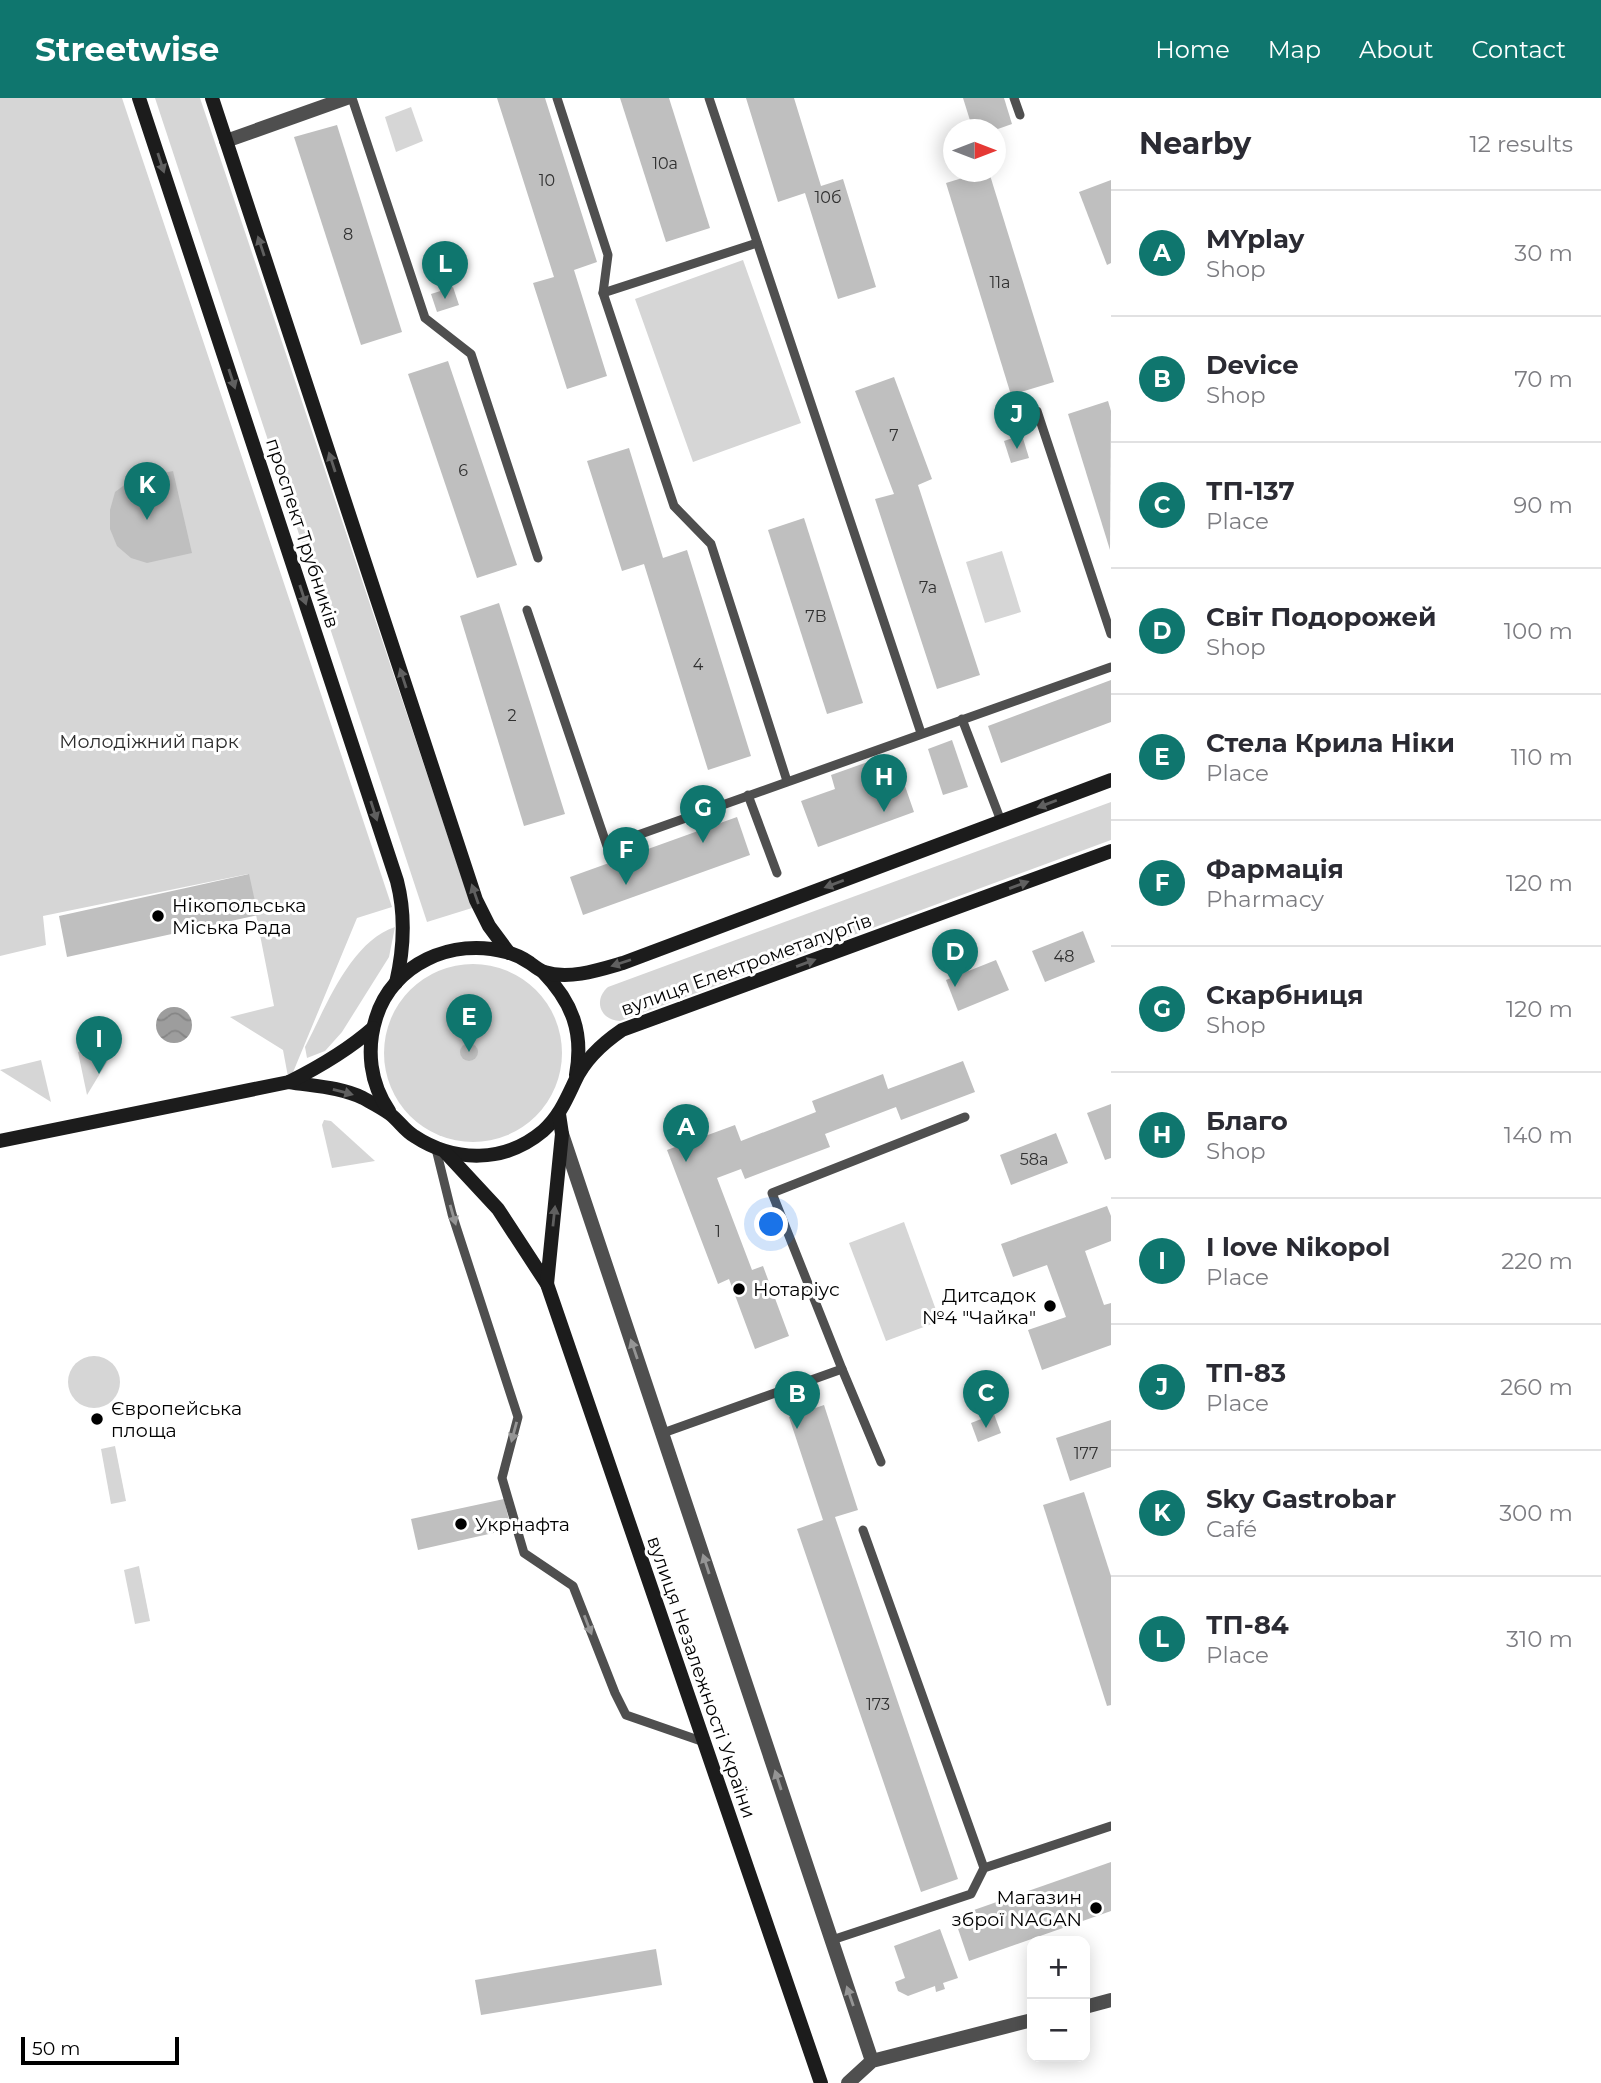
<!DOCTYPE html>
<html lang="en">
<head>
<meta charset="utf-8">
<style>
	:root { --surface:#fff; --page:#f7f7f7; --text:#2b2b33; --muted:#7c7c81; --line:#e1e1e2; --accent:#0f766e }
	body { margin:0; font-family:Montserrat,sans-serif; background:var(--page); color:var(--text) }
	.controls { position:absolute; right:21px; bottom:21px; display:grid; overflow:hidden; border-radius:14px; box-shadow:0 4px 18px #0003 }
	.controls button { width:63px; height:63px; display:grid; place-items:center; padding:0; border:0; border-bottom:2px solid var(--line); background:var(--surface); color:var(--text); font:35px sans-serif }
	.compass { position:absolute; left:943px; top:21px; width:63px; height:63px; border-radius:50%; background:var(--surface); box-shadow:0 4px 18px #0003; rotate:90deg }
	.scale { position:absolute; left:21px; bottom:18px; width:158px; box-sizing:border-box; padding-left:7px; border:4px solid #000; border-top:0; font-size:19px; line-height:24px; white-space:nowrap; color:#000; -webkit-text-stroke:5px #fff; paint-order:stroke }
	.you { position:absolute; left:772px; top:1127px; width:24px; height:24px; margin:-18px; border:5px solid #fff; border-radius:50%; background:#1a73e8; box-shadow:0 0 0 10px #1a73e833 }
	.badge { display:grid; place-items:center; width:46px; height:46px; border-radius:50%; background:var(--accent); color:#fff; font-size:23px; font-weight:700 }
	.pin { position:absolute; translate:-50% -58px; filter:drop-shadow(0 2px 4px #0008) }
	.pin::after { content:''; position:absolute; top:37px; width:24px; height:21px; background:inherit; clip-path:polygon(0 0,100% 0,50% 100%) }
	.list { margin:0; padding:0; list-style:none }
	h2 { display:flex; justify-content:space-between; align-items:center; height:91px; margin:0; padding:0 28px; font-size:30px }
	h2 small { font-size:23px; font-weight:400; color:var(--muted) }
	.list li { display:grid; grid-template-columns:46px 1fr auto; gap:21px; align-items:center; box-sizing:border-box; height:126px; padding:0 28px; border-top:2px solid var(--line) }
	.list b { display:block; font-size:26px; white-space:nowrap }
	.list p { margin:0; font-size:23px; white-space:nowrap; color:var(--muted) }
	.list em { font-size:23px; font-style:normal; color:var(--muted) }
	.map { position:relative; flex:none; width:1111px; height:1985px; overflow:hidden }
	header { display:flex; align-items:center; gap:42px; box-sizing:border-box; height:98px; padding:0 35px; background:var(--accent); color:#fff }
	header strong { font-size:33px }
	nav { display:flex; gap:38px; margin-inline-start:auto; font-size:24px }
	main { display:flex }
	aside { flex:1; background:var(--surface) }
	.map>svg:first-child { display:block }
	.green { fill:#d6d6d6 }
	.water { fill:url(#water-waves) }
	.building { fill:#bfbfbf }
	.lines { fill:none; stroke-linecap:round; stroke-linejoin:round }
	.service { stroke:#4f4f4f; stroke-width:9 }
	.minor { stroke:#4f4f4f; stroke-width:14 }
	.tertiary { stroke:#4f4f4f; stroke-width:14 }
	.secondary { stroke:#1c1c1c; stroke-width:14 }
	.oneway { fill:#606060 }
	.oneway2 { fill:#959595 }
	.poi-dot { fill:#000; stroke:#fff; stroke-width:2.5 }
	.labels { text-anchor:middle; stroke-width:6; stroke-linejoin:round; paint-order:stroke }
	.number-label { font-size:16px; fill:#303030 }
	.street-label { font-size:19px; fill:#000; stroke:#fff }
	.park-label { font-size:19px; fill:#2d2d2d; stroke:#fff }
	.poi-label { font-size:19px; fill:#000; stroke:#fff; text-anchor:start }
</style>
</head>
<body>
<header>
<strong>Streetwise</strong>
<nav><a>Home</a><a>Map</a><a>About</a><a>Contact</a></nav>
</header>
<main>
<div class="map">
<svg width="1111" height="1985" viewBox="0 0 1111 1985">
	<defs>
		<pattern id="water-waves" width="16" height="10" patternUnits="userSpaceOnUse" patternTransform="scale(1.75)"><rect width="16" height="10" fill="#9d9d9d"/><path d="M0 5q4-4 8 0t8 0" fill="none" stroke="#858585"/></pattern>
	</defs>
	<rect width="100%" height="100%" fill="#fff"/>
	<g class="green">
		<polygon points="0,0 122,0 392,809 357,820 289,984 283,952 230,919 274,908 248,776 43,818 46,847 0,858"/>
		<polygon points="155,0 200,0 472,810 427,824"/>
		<polygon points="411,9 423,43 396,54 385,19"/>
		<polygon points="743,162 801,325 693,364 635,201"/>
		<polygon points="1002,453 1021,514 985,525 966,464"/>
		<path d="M1111,704V742L620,923C600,922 593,902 608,889Z"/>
		<path d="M395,829L389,859L342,934L325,953L307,960L305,949C326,909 350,844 395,829Z"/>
		<circle cx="473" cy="955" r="89"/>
		<polygon points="119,944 87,997 78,954"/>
		<polygon points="41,962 51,1004 0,972"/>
		<polygon points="324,1022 331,1023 375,1063 332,1070 322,1027"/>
		<polygon points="904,1124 940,1223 886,1243 849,1145"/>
		<circle cx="94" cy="1284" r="26"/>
		<polygon points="115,1348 126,1403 111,1406 101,1351"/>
		<polygon points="139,1468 150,1523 135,1526 124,1472"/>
	</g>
	<circle class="water" cx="174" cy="927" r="18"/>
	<g class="building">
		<polygon points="497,0 545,0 597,164 574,172 607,278 567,291 533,185 554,179"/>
		<polygon points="620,0 669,0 710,130 666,144"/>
		<polygon points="746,0 794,0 821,88 843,81 876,189 838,201 805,95 778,104"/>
		<polygon points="963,0 1004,0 1012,26 995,32 973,32"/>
		<polygon points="337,27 402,234 361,247 294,39"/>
		<polygon points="982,74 989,74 1054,284 1011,297 946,85"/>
		<polygon points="1111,82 1111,165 1107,167 1079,94"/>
		<polygon points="453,189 459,207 437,214 431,196"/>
		<polygon points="448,263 517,467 477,480 408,276"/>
		<polygon points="894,279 932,381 918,387 980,577 937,591 875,401 894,396 855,293"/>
		<polygon points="1108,303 1111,313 1110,452 1068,316"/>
		<polygon points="1022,337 1029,360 1011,365 1004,343"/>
		<polygon points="629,350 663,460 687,452 751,658 708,672 644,466 622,473 587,363"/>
		<polygon points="173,373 192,455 147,465 131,460 117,448 110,431 110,412 115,394 131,382"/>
		<polygon points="804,420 863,605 827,616 768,432"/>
		<polygon points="499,505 565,716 524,728 460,518"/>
		<polygon points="1111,582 1111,624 1001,665 988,628"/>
		<polygon points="952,642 968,689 943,697 928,651"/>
		<polygon points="879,660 884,673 898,668 914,714 818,749 801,703 835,691 831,677"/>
		<polygon points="737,719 750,757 583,817 570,779"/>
		<polygon points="249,776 258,817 67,859 59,818"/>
		<polygon points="1083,833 1095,864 1045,884 1032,853"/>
		<polygon points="996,862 1009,892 958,913 946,882"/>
		<circle cx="469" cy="954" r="9"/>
		<polygon points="963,963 975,994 901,1022 896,1009 825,1036 830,1049 745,1081 741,1071 717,1080 752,1172 763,1168 789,1238 755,1251 729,1181 718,1186 667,1052 735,1027 741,1043 816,1014 812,1003 883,976 888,991"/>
		<polygon points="1111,1006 1111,1060 1105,1062 1087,1015"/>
		<polygon points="1056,1035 1068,1065 1011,1087 1000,1057"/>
		<polygon points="1107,1108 1111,1118 1111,1143 1085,1153 1104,1207 1111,1205 1111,1247 1042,1272 1028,1232 1066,1219 1047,1167 1013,1179 1001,1146"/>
		<polygon points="824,1307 858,1412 835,1419 958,1781 921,1794 797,1431 823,1422 789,1319"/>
		<polygon points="994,1316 1001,1335 978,1344 971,1325"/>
		<polygon points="1111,1322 1111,1369 1070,1383 1056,1340"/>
		<polygon points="1084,1394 1111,1478 1111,1607 1107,1608 1043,1407"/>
		<polygon points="504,1401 511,1431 418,1452 411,1421"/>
		<polygon points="1111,1764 1111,1813 969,1863 954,1819"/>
		<polygon points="940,1831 958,1880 943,1885 945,1891 936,1894 935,1888 908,1898 898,1893 895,1884 905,1880 894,1848"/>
		<polygon points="656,1851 662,1887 481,1917 475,1882"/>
	</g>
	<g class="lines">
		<g class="service">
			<polyline points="352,0 425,220 471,256 538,460"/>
			<polyline points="557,0 608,157 603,195 674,408 711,446 787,683"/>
			<polyline points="709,0 921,635"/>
			<polyline points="1014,0 1020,17"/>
			<polyline points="603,195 757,145"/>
			<polyline points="1037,313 1111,536"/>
			<polyline points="527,512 607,748 1111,569"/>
			<polyline points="962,621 1001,723"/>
			<polyline points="748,697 777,775"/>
			<polyline points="436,1051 452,1116 518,1319 502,1380 524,1455 573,1488 615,1595 626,1617 704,1644"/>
			<polyline points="663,1335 842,1271"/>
			<polyline points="881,1364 842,1271 772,1095 965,1019"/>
			<polyline points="863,1432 984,1770"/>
			<polyline points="832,1842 971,1796 984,1770 1111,1728"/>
		</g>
		<g class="minor">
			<polyline points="226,43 347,0"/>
			<polyline points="562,1036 872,1963"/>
		</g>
		<g class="tertiary">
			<polyline points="1085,1909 1111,1902"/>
			<polyline points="848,1985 872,1963 1032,1922"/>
		</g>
		<g class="secondary">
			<path d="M139,0L397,783C406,818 404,851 396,885"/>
			<polyline points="212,0 476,802 489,828 509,855"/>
			<path d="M543,874C572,904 584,934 576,977"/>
			<path d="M289,984C313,988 341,989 363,1000C372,1005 382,1010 390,1016C399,1023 405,1033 414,1038C455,1065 505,1065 543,1033C559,1019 566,1002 575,983C584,963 603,945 622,932L1111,753"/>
			<path d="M389,1013C370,985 366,952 376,920C392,866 453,839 506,854C514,856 523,860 530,865C534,868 539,872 544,874C569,882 599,872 623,865L1111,682"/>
			<path d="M0,1043L289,984C319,969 347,953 373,930"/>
			<polyline points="446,1055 498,1111 547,1186 821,1985"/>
			<polyline points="547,1186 562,1036 559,1016"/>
		</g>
	</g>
	<defs><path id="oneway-solid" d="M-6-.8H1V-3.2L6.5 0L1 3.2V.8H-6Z" transform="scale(1.75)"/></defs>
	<g class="oneway">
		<use href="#oneway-solid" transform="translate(161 65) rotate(72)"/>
		<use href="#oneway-solid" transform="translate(261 148) rotate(-108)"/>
		<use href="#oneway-solid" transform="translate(232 281) rotate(72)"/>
		<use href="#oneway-solid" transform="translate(332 364) rotate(-108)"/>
		<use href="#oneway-solid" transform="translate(303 497) rotate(72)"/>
		<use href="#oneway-solid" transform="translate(403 580) rotate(-108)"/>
		<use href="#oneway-solid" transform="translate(1047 706) rotate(159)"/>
		<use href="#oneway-solid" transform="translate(374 713) rotate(72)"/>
		<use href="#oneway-solid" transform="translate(834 786) rotate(159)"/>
		<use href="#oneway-solid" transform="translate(1019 787) rotate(-20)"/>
		<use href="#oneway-solid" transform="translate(475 796) rotate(-109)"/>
		<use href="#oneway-solid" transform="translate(621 865) rotate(162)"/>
		<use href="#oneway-solid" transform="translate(806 865) rotate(-20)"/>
		<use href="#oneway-solid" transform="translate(343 994) rotate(15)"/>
		<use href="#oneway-solid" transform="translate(554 1118) rotate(-84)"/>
	</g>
	<g class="oneway2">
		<use href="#oneway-solid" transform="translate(453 1117) rotate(74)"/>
		<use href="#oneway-solid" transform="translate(634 1251) rotate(-109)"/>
		<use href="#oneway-solid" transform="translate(514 1334) rotate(105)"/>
		<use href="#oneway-solid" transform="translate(706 1466) rotate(-108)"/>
		<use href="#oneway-solid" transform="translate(588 1527) rotate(69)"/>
		<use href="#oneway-solid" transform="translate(778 1682) rotate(-108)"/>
		<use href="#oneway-solid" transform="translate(850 1898) rotate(-109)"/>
	</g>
	<g class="poi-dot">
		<circle cx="158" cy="818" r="7"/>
		<circle cx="739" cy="1191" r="7"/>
		<circle cx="1050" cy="1208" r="7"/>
		<circle cx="97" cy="1321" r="7"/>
		<circle cx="461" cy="1426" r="7"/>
		<circle cx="1096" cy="1810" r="7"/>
	</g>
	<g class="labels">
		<g class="number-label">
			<text x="665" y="71">10а</text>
			<text x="547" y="88">10</text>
			<text x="828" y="105">10б</text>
			<text x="348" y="142">8</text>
			<text x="1000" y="190">11а</text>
			<text x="894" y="343">7</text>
			<text x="463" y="378">6</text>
			<text x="928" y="495">7а</text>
			<text x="816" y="524">7В</text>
			<text x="698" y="572">4</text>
			<text x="512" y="623">2</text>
			<text x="1064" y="864">48</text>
			<text x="1034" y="1067">58а</text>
			<text x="718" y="1139">1</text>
			<text x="1086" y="1361">177</text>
			<text x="878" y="1612">173</text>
		</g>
		<g class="street-label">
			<text transform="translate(303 435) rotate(72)" y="7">проспект Трубників</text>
			<text transform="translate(746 866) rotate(-20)" y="7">вулиця Електрометалургів</text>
			<text transform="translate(702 1579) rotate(71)" y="7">вулиця Незалежності України</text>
		</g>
		<g class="park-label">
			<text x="149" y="650">Молодіжний парк</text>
		</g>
		<g class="poi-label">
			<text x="172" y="814">Нiкопольська<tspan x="172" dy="22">Міська Рада</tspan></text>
			<text x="753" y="1198">Нотаріус</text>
			<text x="1036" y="1204" text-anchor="end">Дитсадок<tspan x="1036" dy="22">№4 "Чайка"</tspan></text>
			<text x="111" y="1317">Європейська<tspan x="111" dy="22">площа</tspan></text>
			<text x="475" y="1433">Укрнафта</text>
			<text x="1082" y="1806" text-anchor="end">Магазин<tspan x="1082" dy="22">зброї NAGAN</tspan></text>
		</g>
	</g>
</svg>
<div class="controls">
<button>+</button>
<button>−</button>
</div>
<svg class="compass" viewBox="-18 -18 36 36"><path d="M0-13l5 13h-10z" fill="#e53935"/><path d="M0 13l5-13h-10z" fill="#7c7c81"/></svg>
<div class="scale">50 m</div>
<div class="you"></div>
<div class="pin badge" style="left:686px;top:1064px">A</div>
<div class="pin badge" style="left:797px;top:1331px">B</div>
<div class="pin badge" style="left:986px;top:1330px">C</div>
<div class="pin badge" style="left:955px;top:889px">D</div>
<div class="pin badge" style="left:469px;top:954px">E</div>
<div class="pin badge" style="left:626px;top:787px">F</div>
<div class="pin badge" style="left:703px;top:745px">G</div>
<div class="pin badge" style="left:884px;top:714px">H</div>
<div class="pin badge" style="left:99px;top:976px">I</div>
<div class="pin badge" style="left:1017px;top:351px">J</div>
<div class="pin badge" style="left:147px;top:422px">K</div>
<div class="pin badge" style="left:445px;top:201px">L</div>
</div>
<aside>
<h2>Nearby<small>12 results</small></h2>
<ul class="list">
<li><span class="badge">A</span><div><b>MYplay</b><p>Shop</p></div><em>30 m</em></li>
<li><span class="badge">B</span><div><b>Device</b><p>Shop</p></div><em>70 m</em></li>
<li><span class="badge">C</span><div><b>ТП-137</b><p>Place</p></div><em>90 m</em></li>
<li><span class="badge">D</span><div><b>Світ Подорожей</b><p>Shop</p></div><em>100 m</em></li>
<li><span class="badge">E</span><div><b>Стела Крила Ніки</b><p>Place</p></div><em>110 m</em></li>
<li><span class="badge">F</span><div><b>Фармація</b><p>Pharmacy</p></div><em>120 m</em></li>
<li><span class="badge">G</span><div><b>Скарбниця</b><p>Shop</p></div><em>120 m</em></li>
<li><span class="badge">H</span><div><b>Благо</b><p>Shop</p></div><em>140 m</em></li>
<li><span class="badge">I</span><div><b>I love Nikopol</b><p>Place</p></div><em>220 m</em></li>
<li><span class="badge">J</span><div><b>ТП-83</b><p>Place</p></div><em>260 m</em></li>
<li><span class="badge">K</span><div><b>Sky Gastrobar</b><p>Café</p></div><em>300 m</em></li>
<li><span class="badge">L</span><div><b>ТП-84</b><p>Place</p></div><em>310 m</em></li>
</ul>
</aside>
</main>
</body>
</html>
